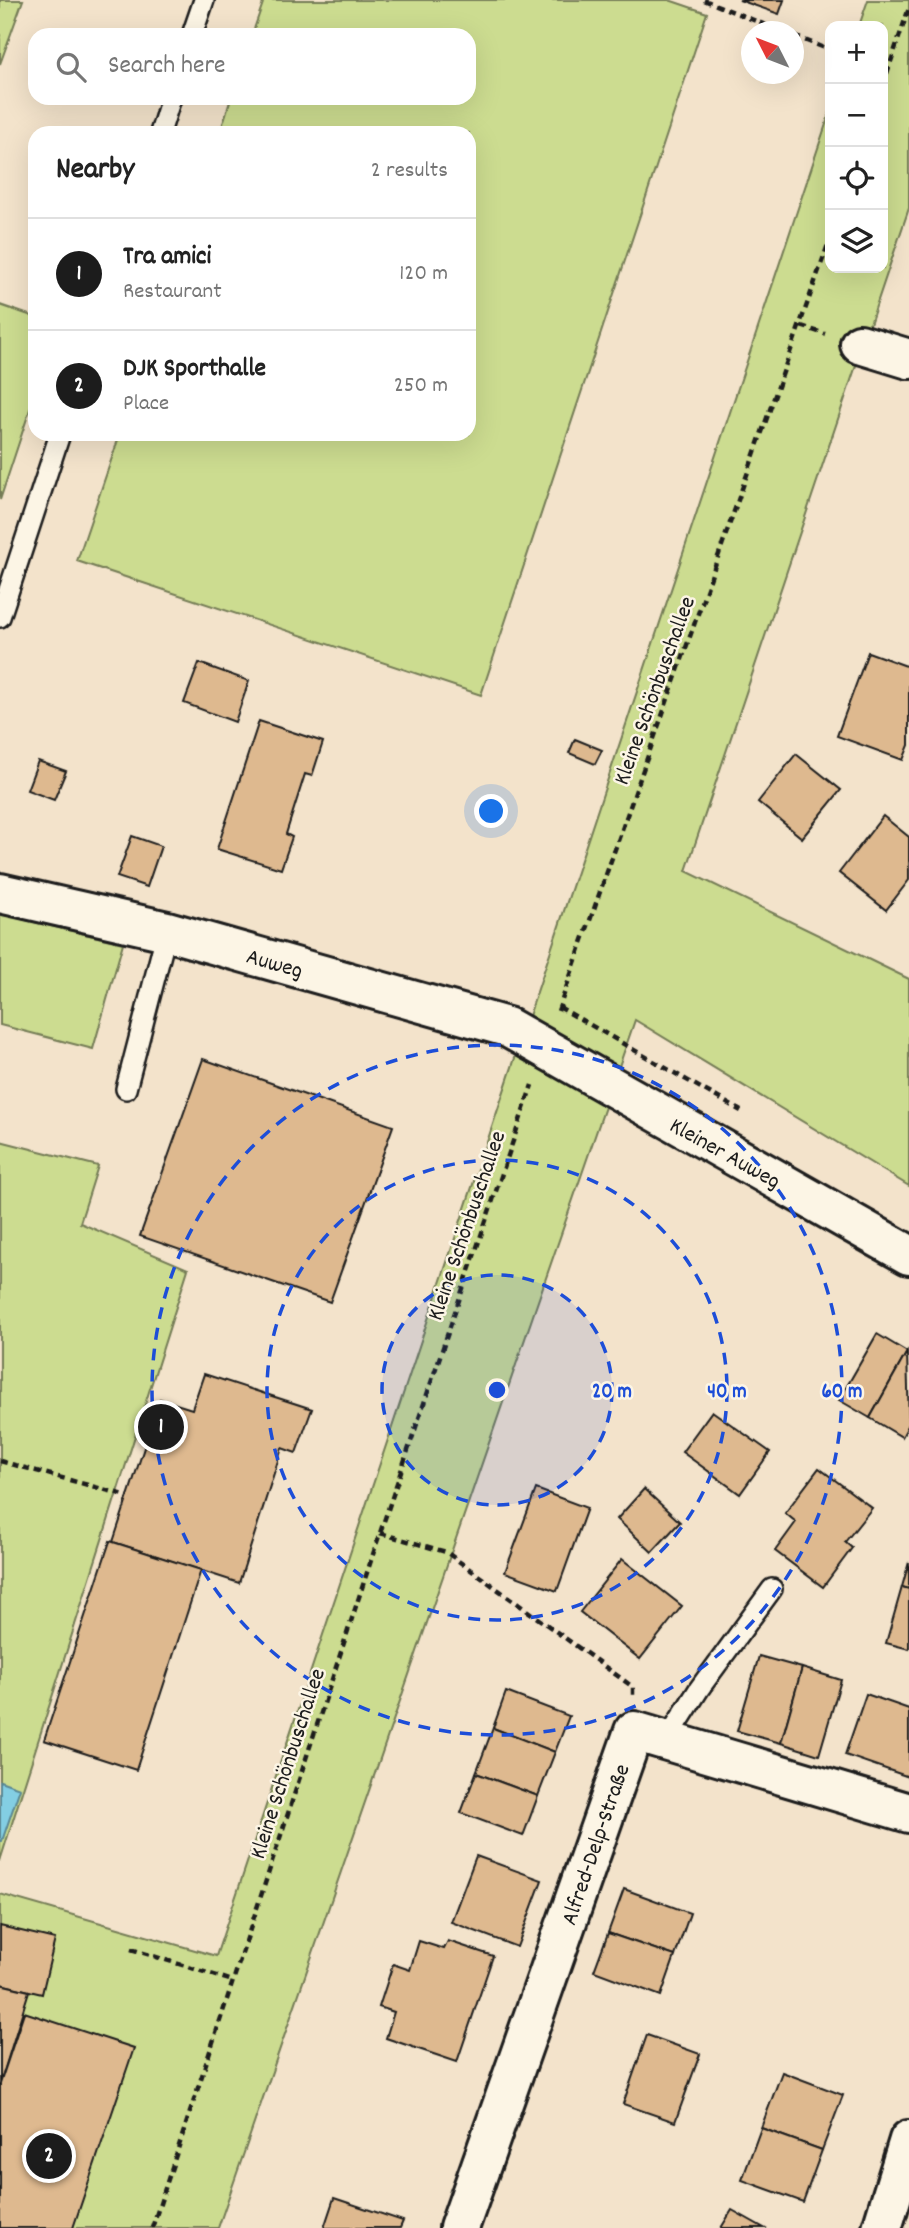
<!DOCTYPE html>
<html lang="en">
<head>
<meta charset="utf-8">
<style>
	:root { --surface:#fff; --page:#f6f6f6; --text:#222; --muted:#767676; --line:#e0e0e0; --accent:#1c1c1c }
	body { margin:0; font-family:Dekko,sans-serif; background:var(--page); color:var(--text) }
	.controls { position:absolute; right:21px; top:21px; display:grid; overflow:hidden; border-radius:14px; box-shadow:0 7px 28px #0002 }
	.controls button { width:63px; height:63px; display:grid; place-items:center; padding:0; border:0; border-bottom:2px solid var(--line); background:var(--surface); color:var(--text); font:35px sans-serif }
	.compass { position:absolute; left:741px; top:21px; width:63px; height:63px; border-radius:50%; background:var(--surface); box-shadow:0 7px 28px #0002; rotate:312deg }
	.you { position:absolute; left:492px; top:812px; width:24px; height:24px; margin:-18px; border:5px solid #fff; border-radius:50%; background:#1a73e8; box-shadow:0 0 0 10px #1a73e833 }
	.badge { display:grid; place-items:center; width:46px; height:46px; border-radius:50%; background:var(--accent); color:#fff; font-size:23px; font-weight:700 }
	.pin { position:absolute; translate:-50% -50%; border:4px solid #fff; box-shadow:0 2px 7px #0006 }
	.list { margin:0; padding:0; list-style:none }
	h2 { display:flex; justify-content:space-between; align-items:center; height:91px; margin:0; padding:0 28px; font-size:30px }
	h2 small { font-size:23px; font-weight:400; color:var(--muted) }
	.list li { display:grid; grid-template-columns:46px 1fr auto; gap:21px; align-items:center; box-sizing:border-box; height:112px; padding:0 28px; border-top:2px solid var(--line) }
	.list b { display:block; font-size:26px; white-space:nowrap }
	.list p { margin:0; font-size:23px; white-space:nowrap; color:var(--muted) }
	.list em { font-size:23px; font-style:normal; color:var(--muted) }
	.icon { flex:none; width:38px; height:38px; fill:none; stroke:currentColor; stroke-width:2; stroke-linecap:round; stroke-linejoin:round }
	.map { position:relative; flex:none; width:909px; height:2228px; overflow:hidden }
	.search { position:absolute; background:var(--surface); box-shadow:0 7px 28px #0002; left:28px; top:28px; width:448px; height:77px; display:flex; align-items:center; gap:18px; box-sizing:border-box; padding:0 24px; border-radius:21px; color:var(--muted); font-size:26px }
	.panel { position:absolute; background:var(--surface); box-shadow:0 7px 28px #0002; left:28px; top:126px; width:448px; height:315px; border-radius:21px }
	.map>svg:first-child { display:block }
	.green { fill:#ccdc90; stroke:#747c56; stroke-width:2 }
	.water { fill:#83cee3; stroke:#5a8793; stroke-width:2 }
	.building { fill:#deb98f; stroke:#1c1c1c; stroke-width:2 }
	.lines { fill:none; stroke-linecap:round; stroke-linejoin:round }
	.lane-casing { stroke:#1c1c1c; stroke-width:24 }
	.street-casing { stroke:#1c1c1c; stroke-width:44 }
	.secondary-casing { stroke:#1c1c1c; stroke-width:44 }
	.path { stroke:#1c1c1c; stroke-width:4.5; stroke-dasharray:7 5; stroke-linecap:butt }
	.lane { stroke:#fcf5e5; stroke-width:19 }
	.street { stroke:#fcf5e5; stroke-width:38 }
	.secondary { stroke:#fcf5e5; stroke-width:38 }
	.ring { fill:none; stroke:#1d4ed8; stroke-width:3.5; stroke-dasharray:12 9 }
	.labels { text-anchor:middle; stroke-width:5; stroke-linejoin:round; paint-order:stroke }
	.street-label { font-size:23px; fill:#1c1c1c; stroke:#fcf5e5 }
	.centre { fill:#1d4ed8; stroke:#fcf5e5; stroke-width:3.5 }
	.ring-label { font-size:21px; text-anchor:middle; font-weight:bold; fill:#1d4ed8; stroke:#fcf5e5; stroke-width:5; stroke-linejoin:round; paint-order:stroke }
</style>
</head>
<body>
<div class="map">
<svg width="909" height="2228" viewBox="0 0 909 2228">
	<rect width="100%" height="100%" fill="#f3e3cb"/>
	<filter id="ink" filterUnits="userSpaceOnUse"><feTurbulence type="fractalNoise" baseFrequency=".0143" numOctaves="2"/><feDisplacementMap in="SourceGraphic" scale="14" xChannelSelector="R" yChannelSelector="G"/><feConvolveMatrix kernelMatrix="1 2 1 2 8 2 1 2 1" color-interpolation-filters="sRGB"/></filter>
	<g filter="url(#ink)">
		<g class="green">
			<polygon points="0,0 23,0 0,64"/>
			<polygon points="264,0 669,0 707,13 481,695 77,561 120,434 469,434 469,133 220,133 231,98 469,98 469,35 252,35"/>
			<polygon points="868,0 909,0 909,208 686,871 909,979 909,1186 635,1020 218,2228 0,2228 0,1894 216,1956 830,112 830,268 883,268 883,26 859,26"/>
			<polygon points="0,305 35,317 35,394 0,500"/>
			<polygon points="0,914 123,943 93,1049 0,1025"/>
			<polygon points="0,1141 98,1166 80,1223 188,1269 0,1861"/>
		</g>
		<polygon class="water" points="0,1781 20,1788 2,1841 0,1841"/>
		<g class="building">
			<polygon points="739,0 784,0 779,14"/>
			<polygon points="868,652 909,667 909,745 903,760 837,736"/>
			<polygon points="199,663 249,681 235,722 184,703"/>
			<polygon points="259,721 323,742 312,776 305,774 286,834 292,837 281,869 217,849"/>
			<polygon points="575,739 602,750 595,764 569,753"/>
			<polygon points="796,754 841,790 802,838 758,802"/>
			<polygon points="38,761 66,771 54,800 27,790"/>
			<polygon points="883,816 909,837 909,880 886,910 839,873"/>
			<polygon points="132,836 161,846 147,887 117,877"/>
			<polygon points="203,1059 393,1126 330,1302 140,1236"/>
			<polygon points="877,1334 907,1352 870,1418 839,1400"/>
			<polygon points="907,1352 909,1424 902,1437 870,1418"/>
			<polygon points="204,1374 312,1409 296,1453 282,1448 239,1583 113,1542 160,1399 192,1409"/>
			<polygon points="712,1411 770,1452 740,1494 682,1452"/>
			<polygon points="819,1468 872,1508 845,1542 852,1548 823,1587 775,1551 796,1522 785,1513"/>
			<polygon points="536,1489 587,1508 557,1591 505,1572"/>
			<polygon points="644,1489 680,1522 652,1552 617,1519"/>
			<polygon points="110,1541 201,1570 136,1770 44,1740"/>
			<polygon points="622,1559 682,1606 640,1659 580,1612"/>
			<polygon points="909,1562 909,1589 902,1587"/>
			<polygon points="902,1587 909,1589 909,1649 886,1643"/>
			<polygon points="759,1656 802,1668 781,1743 737,1731"/>
			<polygon points="802,1668 841,1680 819,1755 781,1743"/>
			<polygon points="506,1692 569,1716 555,1752 493,1728"/>
			<polygon points="866,1694 909,1709 909,1777 845,1755"/>
			<polygon points="493,1728 555,1752 538,1796 476,1773"/>
			<polygon points="476,1773 538,1796 523,1836 461,1813"/>
			<polygon points="476,1856 542,1880 517,1947 451,1922"/>
			<polygon points="624,1889 690,1913 675,1956 608,1933"/>
			<polygon points="0,1926 55,1939 42,1994 0,1984"/>
			<polygon points="608,1933 675,1956 661,1996 594,1971"/>
			<polygon points="419,1941 444,1949 448,1941 493,1956 457,2062 386,2038 394,2012 379,2007 393,1964 410,1970"/>
			<polygon points="0,1984 29,1991 0,2084"/>
			<polygon points="24,2012 134,2048 73,2228 0,2228 0,2084"/>
			<polygon points="647,2035 700,2054 675,2122 623,2104"/>
			<polygon points="782,2072 843,2095 822,2150 761,2128"/>
			<polygon points="761,2128 822,2150 803,2202 742,2180"/>
			<polygon points="334,2198 403,2221 400,2228 324,2228"/>
			<polygon points="732,2210 764,2228 721,2228"/>
		</g>
		<g class="lines">
			<g class="lane-casing">
				<g id="lane">
					<polyline points="192,35 204,0"/>
					<polyline points="160,133 171,98"/>
					<polyline points="0,617 60,434"/>
					<polyline points="126,1089 167,931"/>
					<polyline points="666,1741 699,1689 772,1589"/>
				</g>
			</g>
			<g class="street-casing">
				<g id="street">
					<polyline points="860,344 909,359"/>
					<polyline points="0,893 167,931 507,1027 909,1255"/>
					<polyline points="459,2228 634,1731 909,1813"/>
				</g>
			</g>
			<g class="secondary-casing">
				<polyline id="secondary" points="882,2228 909,2140"/>
			</g>
			<g class="path">
				<polyline points="704,0 783,32"/>
				<polyline points="794,36 830,50"/>
				<polyline points="883,85 909,8"/>
				<polyline points="801,326 825,334"/>
				<polyline points="559,1007 741,1111"/>
				<polyline points="558,1011 830,239"/>
				<polyline points="0,1461 128,1496"/>
				<polyline points="380,1533 446,1552 633,1687 633,1695"/>
				<polyline points="131,1949 233,1981"/>
				<polyline points="152,2228 380,1533 532,1085"/>
			</g>
			<use href="#lane" class="lane"/>
			<use href="#street" class="street"/>
			<use href="#secondary" class="secondary"/>
		</g>
	</g>
	<circle cx="497" cy="1390" r="115" fill="#1d4ed8" fill-opacity=".12"/>
	<g class="ring">
		<circle cx="497" cy="1390" r="115"/>
		<circle cx="497" cy="1390" r="230"/>
		<circle cx="497" cy="1390" r="345"/>
	</g>
	<g class="labels">
		<g class="street-label">
			<text transform="translate(653 690) rotate(-70)" y="8">Kleine Schönbuschallee</text>
			<text transform="translate(275 962) rotate(16)" y="8">Auweg</text>
			<text transform="translate(726 1152) rotate(29)" y="8">Kleiner Auweg</text>
			<text transform="translate(465 1225) rotate(-71)" y="8">Kleine Schönbuschallee</text>
			<text transform="translate(286 1763) rotate(-72)" y="8">Kleine Schönbuschallee</text>
			<text transform="translate(594 1844) rotate(-71)" y="8">Alfred-Delp-Straße</text>
		</g>
	</g>
	<circle cx="497" cy="1390" r="10" class="centre"/>
	<g class="ring-label">
		<text x="612" y="1397">20 m</text>
		<text x="727" y="1397">40 m</text>
		<text x="842" y="1397">60 m</text>
	</g>
</svg>
<div class="controls">
<button>+</button>
<button>−</button>
<button><svg class="icon" aria-label="locate" viewBox="0 0 24 24"><circle cx="12" cy="12" r="6"/><path d="M12 2v4M12 18v4M2 12h4M18 12h4"/></svg></button>
<button><svg class="icon" aria-label="layers" viewBox="0 0 24 24"><path d="M12 4l9 5-9 5-9-5zM3 14l9 5 9-5"/></svg></button>
</div>
<svg class="compass" viewBox="-18 -18 36 36"><path d="M0-13l5 13h-10z" fill="#e53935"/><path d="M0 13l5-13h-10z" fill="#767676"/></svg>
<div class="you"></div>
<div class="pin badge" style="left:161px;top:1427px">1</div>
<div class="pin badge" style="left:49px;top:2156px">2</div>
<div class="search"><svg class="icon" aria-label="search" viewBox="0 0 24 24"><circle cx="10" cy="10" r="6"/><path d="M15 15l6 6"/></svg>Search here</div>
<section class="panel">
<h2>Nearby<small>2 results</small></h2>
<ul class="list">
<li><span class="badge">1</span><div><b>Tra amici</b><p>Restaurant</p></div><em>120 m</em></li>
<li><span class="badge">2</span><div><b>DJK Sporthalle</b><p>Place</p></div><em>250 m</em></li>
</ul>
</section>
</div>
</body>
</html>
